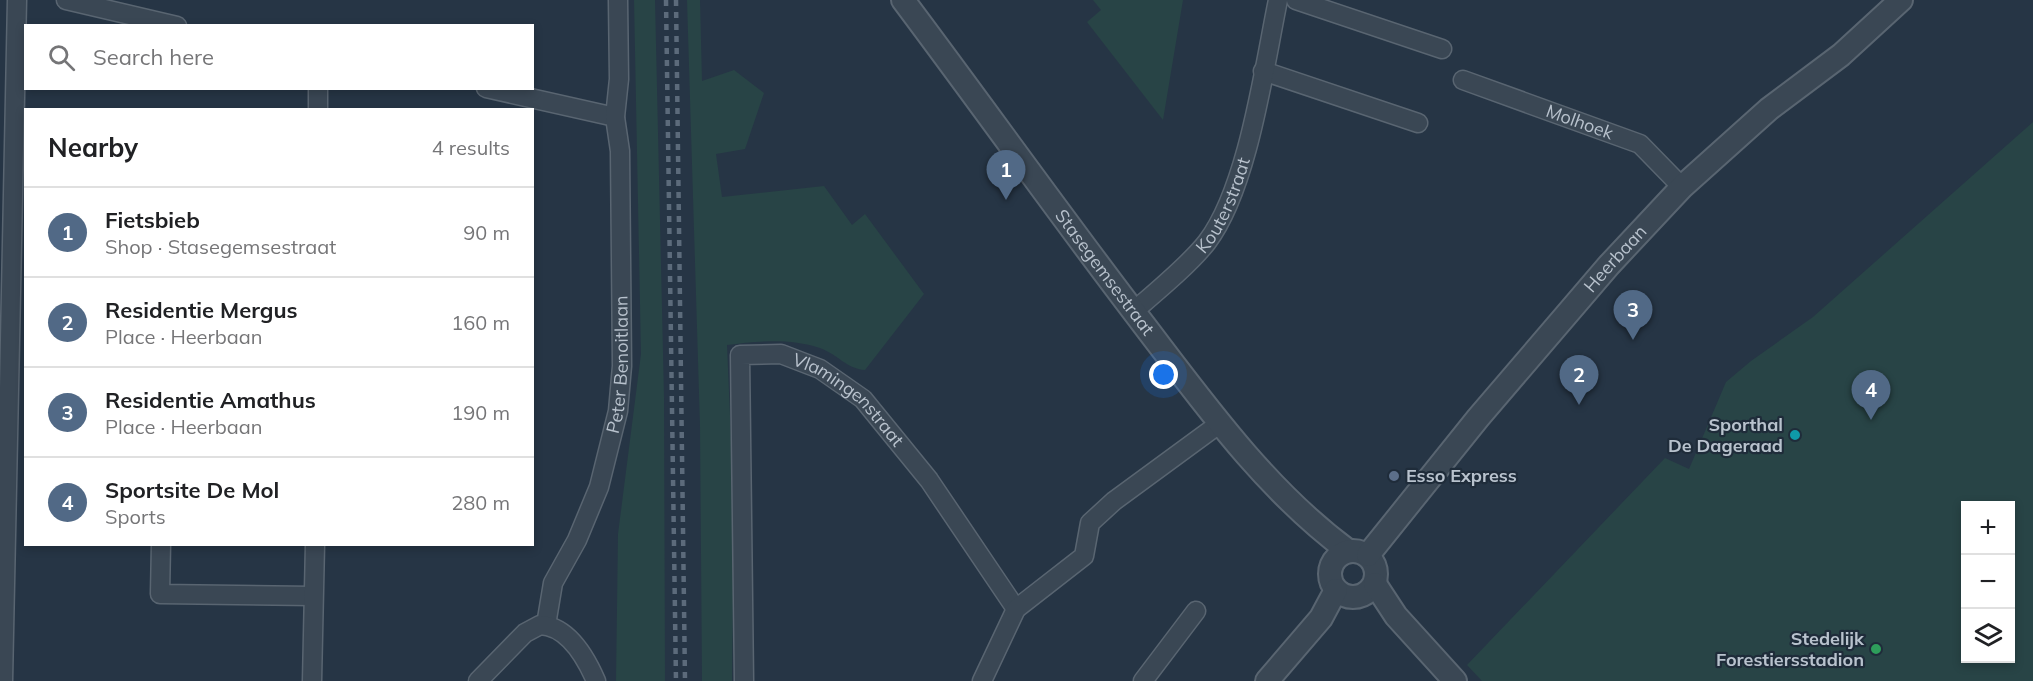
<!DOCTYPE html>
<html lang="en">
<head>
<meta charset="utf-8">
<style>
	:root { --surface:#fff; --page:#f2f2f2; --text:#202124; --muted:#757577; --line:#e0e0e0; --accent:#516986 }
	body { margin:0; font-family:Mulish,sans-serif; background:var(--page); color:var(--text) }
	.controls { position:absolute; right:18px; bottom:18px; display:grid; overflow:hidden; border-radius:0px; box-shadow:0 3px 9px #0003 }
	.controls button { width:54px; height:54px; display:grid; place-items:center; padding:0; border:0; border-bottom:2px solid var(--line); background:var(--surface); color:var(--text); font:30px sans-serif }
	.you { position:absolute; left:1164px; top:375px; width:21px; height:21px; margin:-15px; border:4px solid #fff; border-radius:50%; background:#1a73e8; box-shadow:0 0 0 9px #1a73e833 }
	.badge { display:grid; place-items:center; width:39px; height:39px; border-radius:50%; background:var(--accent); color:#fff; font-size:20px; font-weight:700 }
	.pin { position:absolute; translate:-50% -50px; filter:drop-shadow(0 2px 3px #0008) }
	.pin::after { content:''; position:absolute; top:32px; width:21px; height:18px; background:inherit; clip-path:polygon(0 0,100% 0,50% 100%) }
	.list { margin:0; padding:0; list-style:none }
	h2 { display:flex; justify-content:space-between; align-items:center; height:78px; margin:0; padding:0 24px; font-size:26px }
	h2 small { font-size:20px; font-weight:400; color:var(--muted) }
	.list li { display:grid; grid-template-columns:39px 1fr auto; gap:18px; align-items:center; box-sizing:border-box; height:90px; padding:0 24px; border-top:2px solid var(--line) }
	.list b { display:block; font-size:22px; white-space:nowrap }
	.list p { margin:0; font-size:20px; white-space:nowrap; color:var(--muted) }
	.list em { font-size:20px; font-style:normal; color:var(--muted) }
	.icon { flex:none; width:33px; height:33px; fill:none; stroke:currentColor; stroke-width:2; stroke-linecap:round; stroke-linejoin:round }
	.map { position:relative; flex:none; width:2033px; height:681px; overflow:hidden }
	.search { position:absolute; background:var(--surface); box-shadow:0 3px 9px #0003; left:24px; top:24px; width:510px; height:66px; display:flex; align-items:center; gap:15px; box-sizing:border-box; padding:0 21px; border-radius:0px; color:var(--muted); font-size:22px }
	.panel { position:absolute; background:var(--surface); box-shadow:0 3px 9px #0003; left:24px; top:108px; width:510px; height:438px; border-radius:0px }
	.map>svg:first-child { display:block }
	.green { fill:#284446; fill-rule:evenodd }
	.lines { fill:none; stroke-linecap:round; stroke-linejoin:round }
	.minor-casing { stroke:#596571; stroke-width:21 }
	.tertiary-casing { stroke:#596571; stroke-width:26 }
	.minor { stroke:#3a4754; stroke-width:18 }
	.tertiary { stroke:#3a4754; stroke-width:22 }
	.rail { stroke:#5c6b7b; stroke-width:4.5; stroke-dasharray:6 6; stroke-linecap:butt }
	.culture-dot { fill:#0f9aa8; stroke:#1f2c3a; stroke-width:2 }
	.service-dot { fill:#5c6f8a; stroke:#1f2c3a; stroke-width:2 }
	.leisure-dot { fill:#2e9e5b; stroke:#1f2c3a; stroke-width:2 }
	.labels { text-anchor:middle; stroke-width:4.5; stroke-linejoin:round; paint-order:stroke }
	.street-label { font-size:18px; fill:#b8c2cd; stroke:#1f2c3a }
	.poi-label { font-size:18px; font-weight:bold; fill:#b8c2cd; stroke:#1f2c3a; text-anchor:end }
</style>
</head>
<body>
<div class="map">
<svg width="2033" height="681" viewBox="0 0 2033 681">
	<rect width="100%" height="100%" fill="#263545"/>
	<g class="green">
		<polygon points="634,0 655,0 664,397 665,681 616,681 618,534 641,354"/>
		<path d="M687,0H700L702,81L734,70L764,93L745,149L716,154L722,197L824,186L852,225L865,214L924,294L865,370C847,369 837,354 820,348C789,338 759,341 727,345L734,509L732,681H702L700,426Z"/>
		<polygon points="1093,0 1183,0 1163,120 1087,22 1101,10"/>
		<path d="M2033,122V681H1482L1467,665L1665,458L1689,469L1726,382L1751,361L1813,317ZM1966,506H2010V658H1966Z"/>
	</g>
	<g class="lines">
		<g class="minor-casing">
			<g id="minor">
				<polyline points="66,0 177,26"/>
				<polyline points="1296,0 1442,49"/>
				<polyline points="1263,71 1418,123"/>
				<path id="s1" d="M1463,80L1640,144L1682,187"/>
				<polyline points="486,88 615,117"/>
				<polyline points="318,110 318,88"/>
				<path id="s2" d="M1134,311C1156,292 1190,264 1207,242C1248,188 1264,68 1278,0"/>
				<polyline points="161,544 160,594 313,596"/>
				<path id="s3" d="M546,625L553,583L577,540L599,487L618,411L622,366L620,151L615,117L619,79L618,0"/>
				<polyline points="3,681 17,0"/>
				<polyline points="312,681 315,544"/>
				<path d="M478,681L525,633L540,625C568,626 586,658 596,681"/>
				<path id="s4" d="M744,681L740,355L781,354L820,369L863,399L929,480L1016,609"/>
				<polyline points="982,681 1016,609 1084,556 1090,523 1114,501 1219,424"/>
				<polyline points="1143,681 1196,611"/>
			</g>
		</g>
		<g class="tertiary-casing">
			<g id="tertiary">
				<path id="s5" d="M903,0C984,108 1062,218 1144,325C1205,405 1266,490 1347,550"/>
				<circle cx="1353" cy="574" r="23"/>
				<path id="s6" d="M1368,555L1478,418L1609,265L1682,187L1769,109L1841,55L1901,0"/>
				<polyline points="1375,584 1396,616 1455,681"/>
				<polyline points="1267,681 1321,618 1336,590"/>
			</g>
		</g>
		<use href="#minor" class="minor"/>
		<use href="#tertiary" class="tertiary"/>
		<g class="rail">
			<polyline points="666,0 676,681"/>
			<polyline points="676,0 685,681"/>
		</g>
	</g>
	<circle class="culture-dot" cx="1795" cy="435" r="6"/>
	<circle class="service-dot" cx="1394" cy="476" r="6"/>
	<circle class="leisure-dot" cx="1876" cy="649" r="6"/>
	<g class="labels">
		<g class="street-label">
			<text dy="6" stroke="none"><textPath href="#s1" startOffset="124">Molhoek</textPath></text>
			<text dy="6" stroke="none"><textPath href="#s2" startOffset="141">Kouterstraat</textPath></text>
			<text dy="6" stroke="none"><textPath href="#s6" startOffset="386">Heerbaan</textPath></text>
			<text dy="6" stroke="none"><textPath href="#s5" startOffset="339">Stasegemsestraat</textPath></text>
			<text dy="6" stroke="none"><textPath href="#s3" startOffset="274">Peter Benoitlaan</textPath></text>
			<text dy="6" stroke="none"><textPath href="#s4" startOffset="450">Vlamingenstraat</textPath></text>
		</g>
		<g class="poi-label">
			<text x="1783" y="431">Sporthal<tspan x="1783" dy="21">De Dageraad</tspan></text>
			<text x="1406" y="482" text-anchor="start">Esso Express</text>
			<text x="1864" y="645">Stedelijk<tspan x="1864" dy="21">Forestiersstadion</tspan></text>
		</g>
	</g>
</svg>
<div class="controls">
<button>+</button>
<button>−</button>
<button><svg class="icon" aria-label="layers" viewBox="0 0 24 24"><path d="M12 4l9 5-9 5-9-5zM3 14l9 5 9-5"/></svg></button>
</div>
<div class="you"></div>
<div class="pin badge" style="left:1006px;top:200px">1</div>
<div class="pin badge" style="left:1579px;top:405px">2</div>
<div class="pin badge" style="left:1633px;top:340px">3</div>
<div class="pin badge" style="left:1871px;top:420px">4</div>
<div class="search"><svg class="icon" aria-label="search" viewBox="0 0 24 24"><circle cx="10" cy="10" r="6"/><path d="M15 15l6 6"/></svg>Search here</div>
<section class="panel">
<h2>Nearby<small>4 results</small></h2>
<ul class="list">
<li><span class="badge">1</span><div><b>Fietsbieb</b><p>Shop · Stasegemsestraat</p></div><em>90 m</em></li>
<li><span class="badge">2</span><div><b>Residentie Mergus</b><p>Place · Heerbaan</p></div><em>160 m</em></li>
<li><span class="badge">3</span><div><b>Residentie Amathus</b><p>Place · Heerbaan</p></div><em>190 m</em></li>
<li><span class="badge">4</span><div><b>Sportsite De Mol</b><p>Sports</p></div><em>280 m</em></li>
</ul>
</section>
</div>
</body>
</html>
